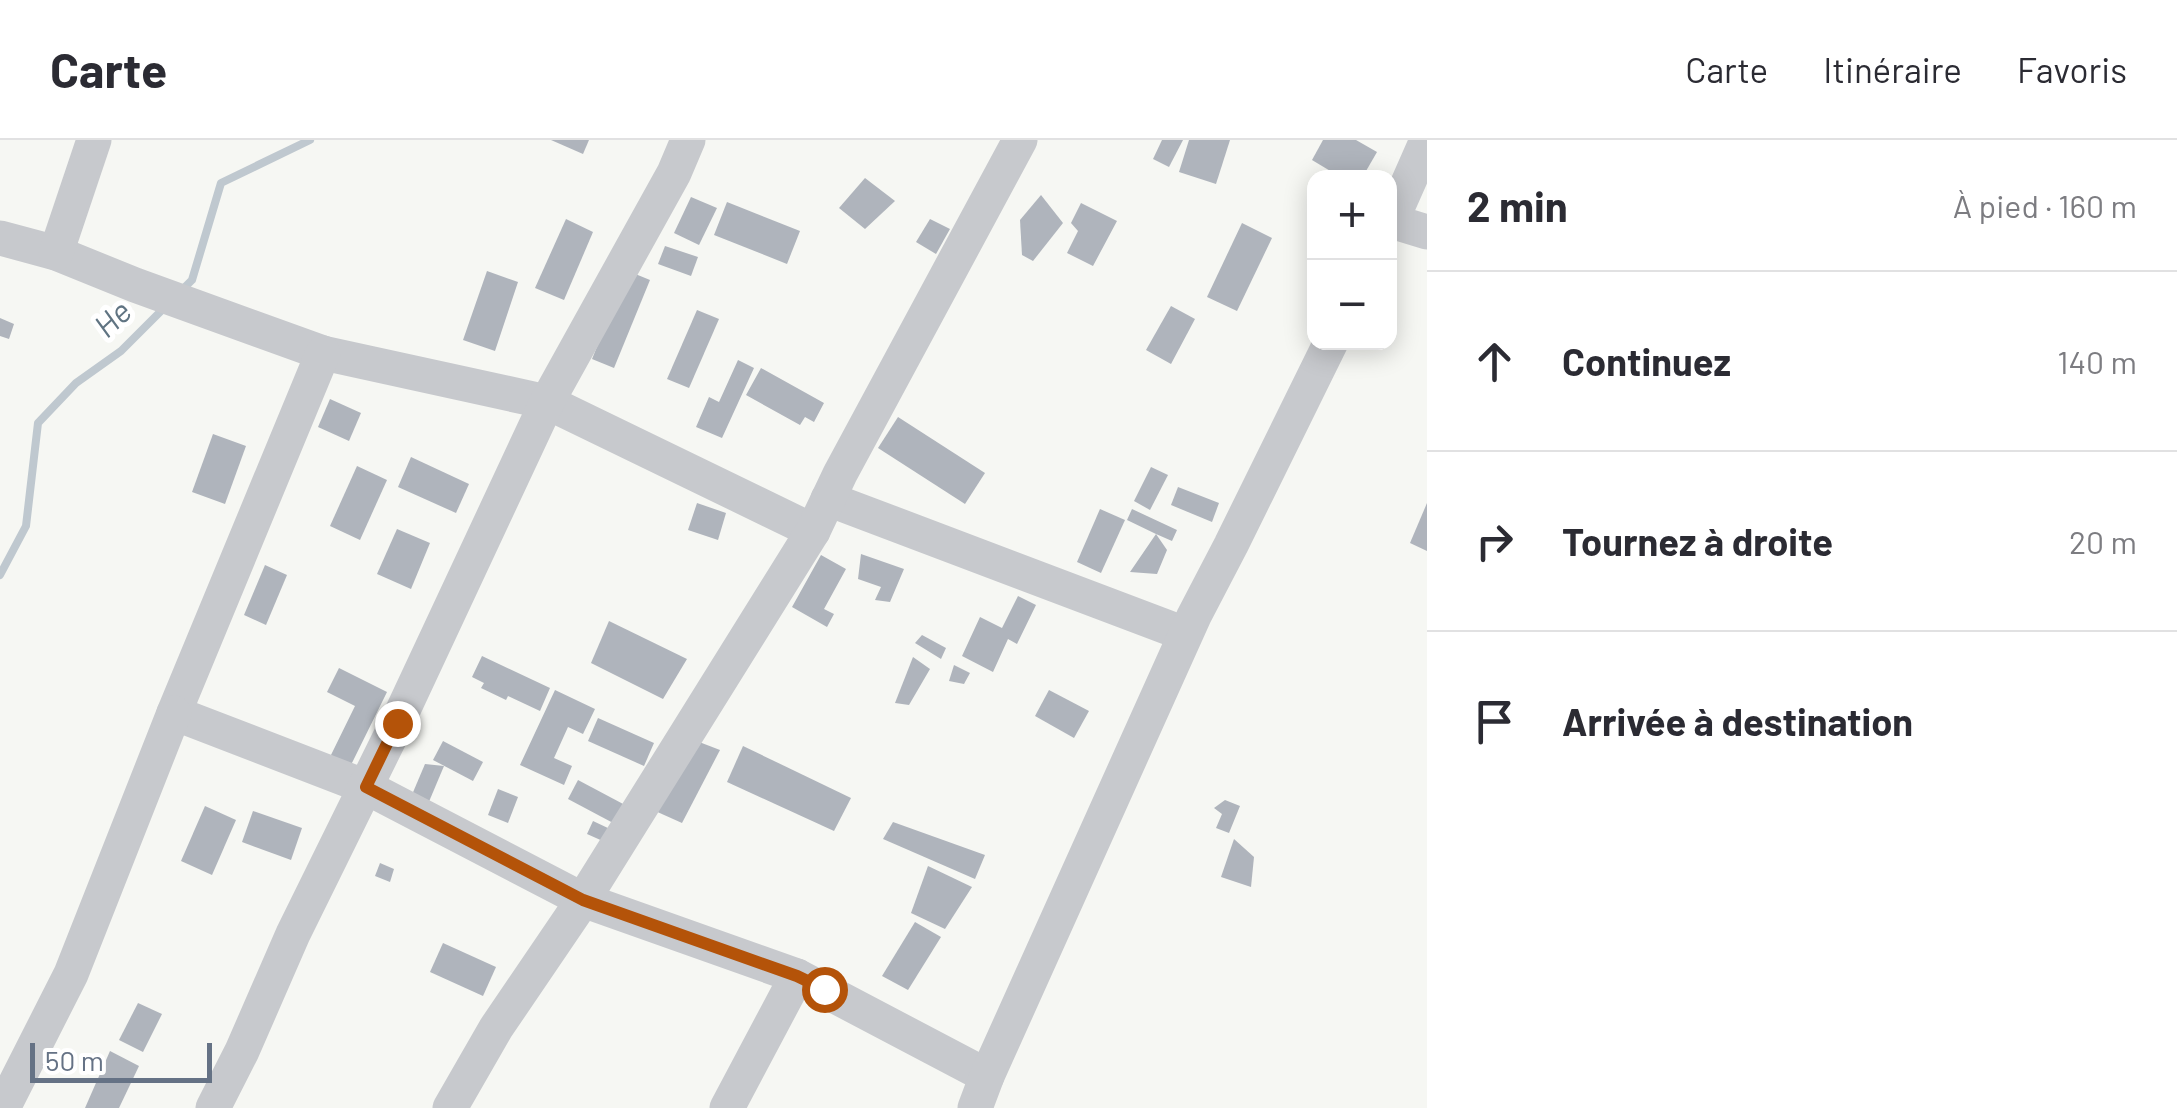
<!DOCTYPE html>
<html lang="fr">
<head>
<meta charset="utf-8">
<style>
	:root { --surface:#fff; --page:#f2f2f3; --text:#2b2b33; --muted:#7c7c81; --line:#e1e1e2 }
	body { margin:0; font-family:Barlow,sans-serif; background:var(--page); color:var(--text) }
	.controls { position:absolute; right:30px; top:30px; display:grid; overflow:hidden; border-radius:20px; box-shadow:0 5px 25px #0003 }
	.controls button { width:90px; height:90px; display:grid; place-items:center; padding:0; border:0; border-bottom:2px solid var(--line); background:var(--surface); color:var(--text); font:50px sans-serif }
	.scale { position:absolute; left:30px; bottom:25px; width:182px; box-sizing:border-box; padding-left:10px; border:5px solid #657285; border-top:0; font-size:28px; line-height:35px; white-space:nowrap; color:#657285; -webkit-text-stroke:8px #fff; paint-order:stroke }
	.stop { position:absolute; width:30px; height:30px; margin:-22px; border:8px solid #b45309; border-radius:50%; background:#fff }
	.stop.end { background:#b45309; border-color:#fff; box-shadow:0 2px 10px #0008 }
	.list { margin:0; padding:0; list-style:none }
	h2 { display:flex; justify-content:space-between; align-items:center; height:130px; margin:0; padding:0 40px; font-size:42px }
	h2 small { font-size:32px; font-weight:400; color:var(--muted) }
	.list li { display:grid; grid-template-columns:65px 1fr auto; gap:30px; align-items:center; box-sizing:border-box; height:180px; padding:0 40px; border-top:2px solid var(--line) }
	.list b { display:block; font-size:38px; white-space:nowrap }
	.list em { font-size:32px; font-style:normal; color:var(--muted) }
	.icon { flex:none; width:55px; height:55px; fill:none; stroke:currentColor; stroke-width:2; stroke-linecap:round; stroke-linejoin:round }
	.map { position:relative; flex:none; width:1427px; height:968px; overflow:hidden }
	header { display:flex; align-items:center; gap:60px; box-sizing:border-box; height:140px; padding:0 50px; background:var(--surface); border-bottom:2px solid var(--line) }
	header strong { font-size:48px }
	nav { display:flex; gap:55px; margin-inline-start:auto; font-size:35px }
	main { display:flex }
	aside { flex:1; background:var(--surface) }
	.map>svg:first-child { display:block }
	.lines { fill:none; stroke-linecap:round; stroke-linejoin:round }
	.stream { stroke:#bfc8cf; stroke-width:8 }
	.building { fill:#afb4bc }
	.minor { stroke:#c7c9cd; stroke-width:35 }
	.route { stroke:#b45309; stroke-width:12 }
	.labels { text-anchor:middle; stroke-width:10; stroke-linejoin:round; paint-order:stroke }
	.water-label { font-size:32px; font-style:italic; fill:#607482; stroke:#fff }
</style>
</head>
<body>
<header>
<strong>Carte</strong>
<nav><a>Carte</a><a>Itinéraire</a><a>Favoris</a></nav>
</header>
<main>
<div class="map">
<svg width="1427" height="968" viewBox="0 0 1427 968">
	<rect width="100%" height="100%" fill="#f6f7f3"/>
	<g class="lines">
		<g class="stream">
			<polyline points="181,151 192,140 221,43 310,0"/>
			<polyline points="0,435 26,386 38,283 76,243 121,211 164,168"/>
		</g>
	</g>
	<g class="building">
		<polygon points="551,0 589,0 583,14"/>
		<polygon points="1162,0 1183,0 1169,27 1153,19"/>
		<polygon points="1189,0 1230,0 1216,44 1179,32"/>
		<polygon points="1323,0 1356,0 1377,12 1362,38 1342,38 1312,20"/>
		<polygon points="865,38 895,61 865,89 839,68"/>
		<polygon points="1041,55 1063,83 1033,121 1022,115 1020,80"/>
		<polygon points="691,57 717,68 699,105 674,93"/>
		<polygon points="727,62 800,91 787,124 714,95"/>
		<polygon points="1081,63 1117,81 1093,126 1067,113 1078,91 1071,83"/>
		<polygon points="566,79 593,92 564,160 535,148"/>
		<polygon points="930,79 950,89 936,114 916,102"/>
		<polygon points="1242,83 1272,98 1237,171 1207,157"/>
		<polygon points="665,106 698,117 691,136 658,124"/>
		<polygon points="487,131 518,142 495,211 463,200"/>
		<polygon points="628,131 650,140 614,228 592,219"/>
		<polygon points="1171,166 1195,179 1171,224 1146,210"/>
		<polygon points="697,170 719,179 689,248 667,239"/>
		<polygon points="0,178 14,184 9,199 0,196"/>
		<polygon points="738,220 754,228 722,298 696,287 709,257 719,262"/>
		<polygon points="761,228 824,263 814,282 805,277 800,285 746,255"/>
		<polygon points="330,259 361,273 349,301 318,287"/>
		<polygon points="898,277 985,333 965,364 878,308"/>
		<polygon points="213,294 246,306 225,364 192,352"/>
		<polygon points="411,317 469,344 456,373 398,347"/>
		<polygon points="357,326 387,340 360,400 330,386"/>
		<polygon points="1151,327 1168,335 1150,370 1134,361"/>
		<polygon points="1178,347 1219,363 1212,382 1171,365"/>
		<polygon points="697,363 726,373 718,400 688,390"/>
		<polygon points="1427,363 1427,411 1410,403"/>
		<polygon points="1100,369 1125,380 1101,433 1077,422"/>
		<polygon points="1132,369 1177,390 1172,401 1156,394 1167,410 1157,434 1130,432 1156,394 1127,380"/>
		<polygon points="397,389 430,403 411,449 377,434"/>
		<polygon points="861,414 904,429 890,462 875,460 881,447 858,439"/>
		<polygon points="821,415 846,429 824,469 834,474 827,487 792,467"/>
		<polygon points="265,425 287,435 266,485 244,475"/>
		<polygon points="1018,456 1036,465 1017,504 1008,499 993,532 962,516 980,477 1002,488"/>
		<polygon points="609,481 687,519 663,559 591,523"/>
		<polygon points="922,495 946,508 941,519 915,503"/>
		<polygon points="482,516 550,548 540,571 508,556 506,560 481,548 484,543 472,537"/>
		<polygon points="913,517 930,529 909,565 895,563"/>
		<polygon points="954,525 970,533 964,544 949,541"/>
		<polygon points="339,528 387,552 350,627 330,617 355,566 327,552"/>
		<polygon points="555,550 595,569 583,594 568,587 554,618 572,626 564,645 520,625"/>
		<polygon points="1049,550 1089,571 1074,598 1035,576"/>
		<polygon points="598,578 654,603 644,626 588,601"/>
		<polygon points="694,600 720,610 682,683 653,670"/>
		<polygon points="443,601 483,622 473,641 433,620"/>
		<polygon points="743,606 851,658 834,691 727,642"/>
		<polygon points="425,624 444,626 428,664 411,657"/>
		<polygon points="578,640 625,665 615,684 568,659"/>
		<polygon points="498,649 518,657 508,683 488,675"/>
		<polygon points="1225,660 1240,666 1229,693 1216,688 1222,674 1214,668"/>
		<polygon points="205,666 236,680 212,735 181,721"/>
		<polygon points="253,671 302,688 291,720 242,702"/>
		<polygon points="593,681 610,689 605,702 587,694"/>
		<polygon points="893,682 985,715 975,739 883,699"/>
		<polygon points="1234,699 1254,717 1251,747 1221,737"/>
		<polygon points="380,723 394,729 390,742 375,736"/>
		<polygon points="928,726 972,747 945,789 911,773"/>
		<polygon points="915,782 941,797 908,850 882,836"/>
		<polygon points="443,803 496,827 483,856 430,832"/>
		<polygon points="138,863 162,874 143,912 119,900"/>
		<polygon points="110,911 139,926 119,968 85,968"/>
	</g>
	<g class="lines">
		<g class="minor">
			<polyline points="1391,81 1427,92"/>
			<polyline points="1390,84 1427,0"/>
			<polyline points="0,98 56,113 135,145 323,213 547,262 813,391"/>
			<polyline points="56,113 94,0"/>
			<polyline points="323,213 174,573 366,647 583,760 797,836 987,936"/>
			<polyline points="828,359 1185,494"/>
			<polyline points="3,968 71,834 174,573"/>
			<polyline points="213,968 242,911 293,794 397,583 547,262 674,33 688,0"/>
			<polyline points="450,968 496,888 583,760 813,391 840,334 1020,0"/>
			<polyline points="727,968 797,836"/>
			<polyline points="975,968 987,936 1194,476 1231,405 1331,202"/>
		</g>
	</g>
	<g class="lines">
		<polyline class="route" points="397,583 366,647 583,760 797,836 824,849"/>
	</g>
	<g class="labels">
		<g class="water-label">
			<text transform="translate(113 179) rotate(-43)" y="11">He</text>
		</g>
	</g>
</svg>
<div class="controls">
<button>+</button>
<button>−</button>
</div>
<div class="scale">50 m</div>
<div class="stop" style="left:824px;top:849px"></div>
<div class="stop end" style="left:397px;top:583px"></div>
</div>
<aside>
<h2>2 min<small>À pied · 160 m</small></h2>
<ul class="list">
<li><svg class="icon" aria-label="ahead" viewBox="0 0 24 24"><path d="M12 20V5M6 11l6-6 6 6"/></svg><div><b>Continuez</b></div><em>140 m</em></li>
<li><svg class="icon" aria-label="right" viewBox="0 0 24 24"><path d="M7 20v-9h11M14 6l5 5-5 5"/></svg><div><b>Tournez à droite</b></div><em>20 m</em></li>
<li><svg class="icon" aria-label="arrive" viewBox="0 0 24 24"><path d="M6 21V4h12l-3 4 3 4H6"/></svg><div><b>Arrivée à destination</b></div></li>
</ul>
</aside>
</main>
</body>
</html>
